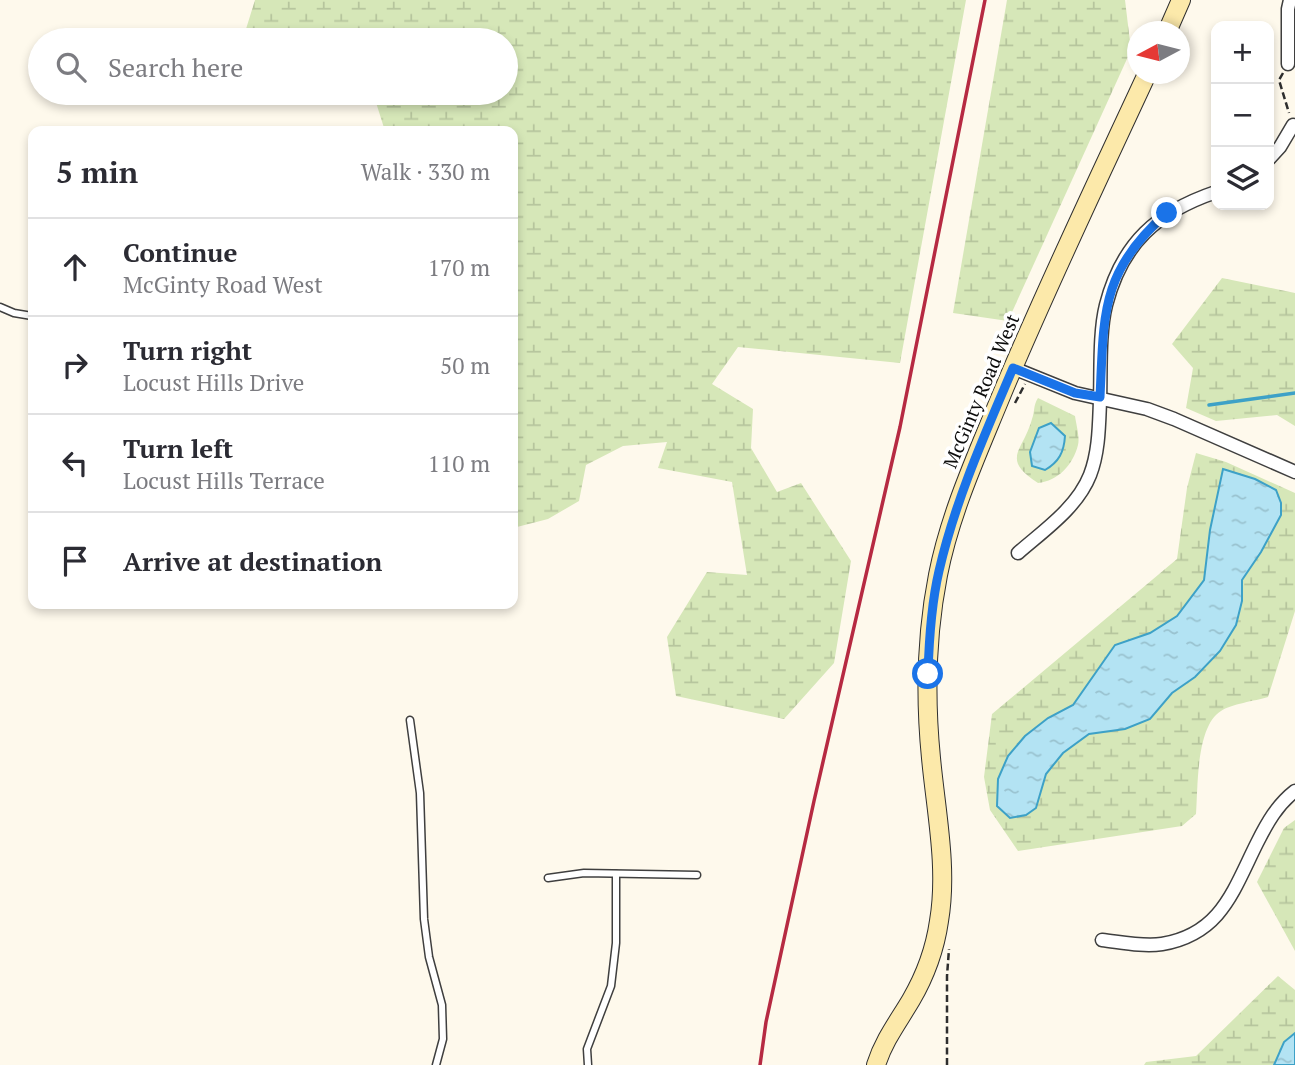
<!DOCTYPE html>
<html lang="en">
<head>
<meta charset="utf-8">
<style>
	:root { --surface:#fff; --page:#f2f2f3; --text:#2b2b33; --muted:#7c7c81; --line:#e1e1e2 }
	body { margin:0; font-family:"PT Serif",serif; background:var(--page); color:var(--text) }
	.controls { position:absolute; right:21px; top:21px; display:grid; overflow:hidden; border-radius:14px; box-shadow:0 4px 10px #0003 }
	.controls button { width:63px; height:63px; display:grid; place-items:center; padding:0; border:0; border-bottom:2px solid var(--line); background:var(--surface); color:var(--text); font:35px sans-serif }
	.compass { position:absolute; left:1127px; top:21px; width:63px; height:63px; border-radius:50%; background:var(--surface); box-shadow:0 4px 10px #0003; rotate:263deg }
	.stop { position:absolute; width:21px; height:21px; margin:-16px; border:5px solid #1a73e8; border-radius:50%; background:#fff }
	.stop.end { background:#1a73e8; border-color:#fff; box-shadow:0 2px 7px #0008 }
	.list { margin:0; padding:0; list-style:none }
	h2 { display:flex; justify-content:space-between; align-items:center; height:91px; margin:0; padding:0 28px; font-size:30px }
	h2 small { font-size:23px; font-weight:400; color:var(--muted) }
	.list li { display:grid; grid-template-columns:46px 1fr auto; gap:21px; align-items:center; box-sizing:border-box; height:98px; padding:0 28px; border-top:2px solid var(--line) }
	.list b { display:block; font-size:26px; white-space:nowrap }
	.list p { margin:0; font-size:23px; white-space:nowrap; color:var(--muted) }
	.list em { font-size:23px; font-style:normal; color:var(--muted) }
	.icon { flex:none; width:38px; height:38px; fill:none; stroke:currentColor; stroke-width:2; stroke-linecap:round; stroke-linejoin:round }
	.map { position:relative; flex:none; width:1295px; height:1065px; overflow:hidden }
	.search { position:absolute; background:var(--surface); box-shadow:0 4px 10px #0003; left:28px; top:28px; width:490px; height:77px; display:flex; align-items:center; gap:18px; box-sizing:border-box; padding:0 24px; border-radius:38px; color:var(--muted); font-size:26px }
	.panel { position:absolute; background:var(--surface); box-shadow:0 4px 10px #0003; left:28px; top:126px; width:490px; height:483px; border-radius:14px }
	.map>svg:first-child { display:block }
	.wetland { fill:url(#wetland-marsh) }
	.water { fill:url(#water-ripples); stroke:#3da1c7; stroke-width:2 }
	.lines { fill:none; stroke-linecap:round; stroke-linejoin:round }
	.stream { stroke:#3da1c7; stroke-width:3.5 }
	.service-casing { stroke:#3f3f3f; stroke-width:9 }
	.minor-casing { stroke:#3f3f3f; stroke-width:15 }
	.secondary-casing { stroke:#2e2e2e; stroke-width:20 }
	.path { stroke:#2e2e2e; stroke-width:2.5; stroke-dasharray:7 3.5; stroke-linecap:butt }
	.service { stroke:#fff; stroke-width:6 }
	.minor { stroke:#fff; stroke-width:12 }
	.secondary { stroke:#fce9aa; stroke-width:18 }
	.rail { stroke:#b62a42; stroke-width:3.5 }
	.route { stroke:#1a73e8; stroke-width:9 }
	.labels { text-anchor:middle; stroke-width:7; stroke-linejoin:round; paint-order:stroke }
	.street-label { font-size:19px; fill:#0c0c0c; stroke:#fff }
</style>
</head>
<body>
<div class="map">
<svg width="1295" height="1065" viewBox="0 0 1295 1065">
	<defs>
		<pattern id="wetland-marsh" width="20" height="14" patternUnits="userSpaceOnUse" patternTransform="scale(1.75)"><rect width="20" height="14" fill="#d6e7b8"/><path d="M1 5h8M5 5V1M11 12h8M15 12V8" fill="none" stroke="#b6c59d"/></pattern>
		<pattern id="water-ripples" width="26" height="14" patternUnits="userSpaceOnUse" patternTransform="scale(1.75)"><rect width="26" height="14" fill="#b3e3f3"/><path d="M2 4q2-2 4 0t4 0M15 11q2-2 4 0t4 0" fill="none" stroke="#99c2cf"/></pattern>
	</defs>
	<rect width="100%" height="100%" fill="#fef9ec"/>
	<g class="wetland">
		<polygon points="255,0 966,0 900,363 738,347 712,384 753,409 751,448 777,492 801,483 851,561 834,663 784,719 676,696 667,637 707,572 747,575 732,482 658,468 667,442 623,446 586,465 579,501 548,519 513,528 513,131 385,131 373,93 506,93 506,40 258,40 246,29"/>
		<polygon points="1007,0 1125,0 1131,50 1008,321 953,313"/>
		<polygon points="1222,278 1295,293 1295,426 1277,415 1216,421 1186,408 1193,368 1172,344"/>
		<path d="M1038,398L1075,416C1076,424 1080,437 1078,445C1073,465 1058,481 1038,483C1000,458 1023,452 1032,419C1035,411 1033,406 1038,398Z"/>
		<path d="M1196,453L1226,462L1295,493V611L1268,697C1255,701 1231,704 1221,711C1196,726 1198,787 1196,814L1182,826L1018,851L990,810L984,777L992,714L1177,559L1187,488Z"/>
		<polygon points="1295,820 1295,951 1257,882 1284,828"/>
		<polygon points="1278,976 1295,990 1295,1033 1284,1042 1274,1065 1144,1065 1146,1062 1196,1056"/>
	</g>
	<g class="water">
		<path d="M1051,423L1065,436C1064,452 1059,462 1045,470L1032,466L1030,452L1039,428Z"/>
		<polygon points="1223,469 1255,479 1276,490 1281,503 1281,515 1261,552 1242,580 1242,601 1236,625 1220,651 1195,677 1172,693 1150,719 1125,729 1089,734 1063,753 1046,774 1036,808 1026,815 1010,818 997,806 998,779 1008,756 1025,736 1048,718 1073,705 1115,645 1150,633 1177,616 1204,580 1210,530"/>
		<polygon points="1295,1033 1295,1065 1274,1065 1284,1042"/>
	</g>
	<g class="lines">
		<polyline class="stream" points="1209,405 1295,393"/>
		<g class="service-casing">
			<g id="service">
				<polyline points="0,307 14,313 32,316"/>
				<polyline points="410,720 420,793 424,919 429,957 442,1005 443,1039 436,1065"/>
				<polyline points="548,878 584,873 697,875"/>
				<polyline points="588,1065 587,1049 611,986 616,943 616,874"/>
			</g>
		</g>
		<g class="minor-casing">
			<g id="minor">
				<polyline points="1288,64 1288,9 1290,0"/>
				<polyline points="1269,159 1280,147 1293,125"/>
				<polyline points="1013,368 1075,393 1147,409 1174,419 1295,472"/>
				<path d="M1018,553C1043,531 1077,508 1090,475C1099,452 1099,425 1100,401C1101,371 1099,333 1106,305C1122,243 1157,212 1216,192"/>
				<path d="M1102,940C1120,942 1143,947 1162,944C1221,934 1233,891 1257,843C1267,823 1277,805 1295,791"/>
			</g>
		</g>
		<g class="secondary-casing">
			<g id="secondary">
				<polyline points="1167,32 1181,0"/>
				<path d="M876,1065C884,1040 898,1022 911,1000C925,976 935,949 939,921C948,868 936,812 931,758C925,697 926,636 938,575C950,514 976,457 999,401C1045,290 1097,182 1147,74"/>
			</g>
		</g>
		<g class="path">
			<polyline points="1283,73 1279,80 1289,113"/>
			<polyline points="1015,403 1025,384"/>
			<polyline points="947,1065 947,976 949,949"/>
		</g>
		<use href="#service" class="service"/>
		<use href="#minor" class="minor"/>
		<use href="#secondary" class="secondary"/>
		<polyline class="rail" points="760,1065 766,1022 814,801 900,427 985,0"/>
	</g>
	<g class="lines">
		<path class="route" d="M928,674C929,640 931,605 939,571C955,501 985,434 1013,368L1075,393L1100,397C1104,315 1100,271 1167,213"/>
	</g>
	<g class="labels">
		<g class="street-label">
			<text transform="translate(981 391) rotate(-67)" y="7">McGinty Road West</text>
		</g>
	</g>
</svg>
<div class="controls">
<button>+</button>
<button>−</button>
<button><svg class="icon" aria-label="layers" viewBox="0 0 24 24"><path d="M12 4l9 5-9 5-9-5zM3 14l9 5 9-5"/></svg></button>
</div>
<svg class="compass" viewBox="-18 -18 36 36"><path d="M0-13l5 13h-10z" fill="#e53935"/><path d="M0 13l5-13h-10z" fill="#7c7c81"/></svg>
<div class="stop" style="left:928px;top:674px"></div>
<div class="stop end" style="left:1167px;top:213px"></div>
<div class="search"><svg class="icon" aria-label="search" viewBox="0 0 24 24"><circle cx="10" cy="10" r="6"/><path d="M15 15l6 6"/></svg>Search here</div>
<section class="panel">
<h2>5 min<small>Walk · 330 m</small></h2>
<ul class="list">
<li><svg class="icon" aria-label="ahead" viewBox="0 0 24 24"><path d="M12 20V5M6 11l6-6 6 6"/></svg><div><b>Continue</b><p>McGinty Road West</p></div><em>170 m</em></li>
<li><svg class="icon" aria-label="right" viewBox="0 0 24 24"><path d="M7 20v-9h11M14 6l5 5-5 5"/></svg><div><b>Turn right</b><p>Locust Hills Drive</p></div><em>50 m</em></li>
<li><svg class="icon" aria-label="left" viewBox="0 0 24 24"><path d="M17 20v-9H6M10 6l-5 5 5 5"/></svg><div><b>Turn left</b><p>Locust Hills Terrace</p></div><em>110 m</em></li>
<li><svg class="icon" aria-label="arrive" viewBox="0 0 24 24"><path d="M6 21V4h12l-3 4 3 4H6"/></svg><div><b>Arrive at destination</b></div></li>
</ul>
</section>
</div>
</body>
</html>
